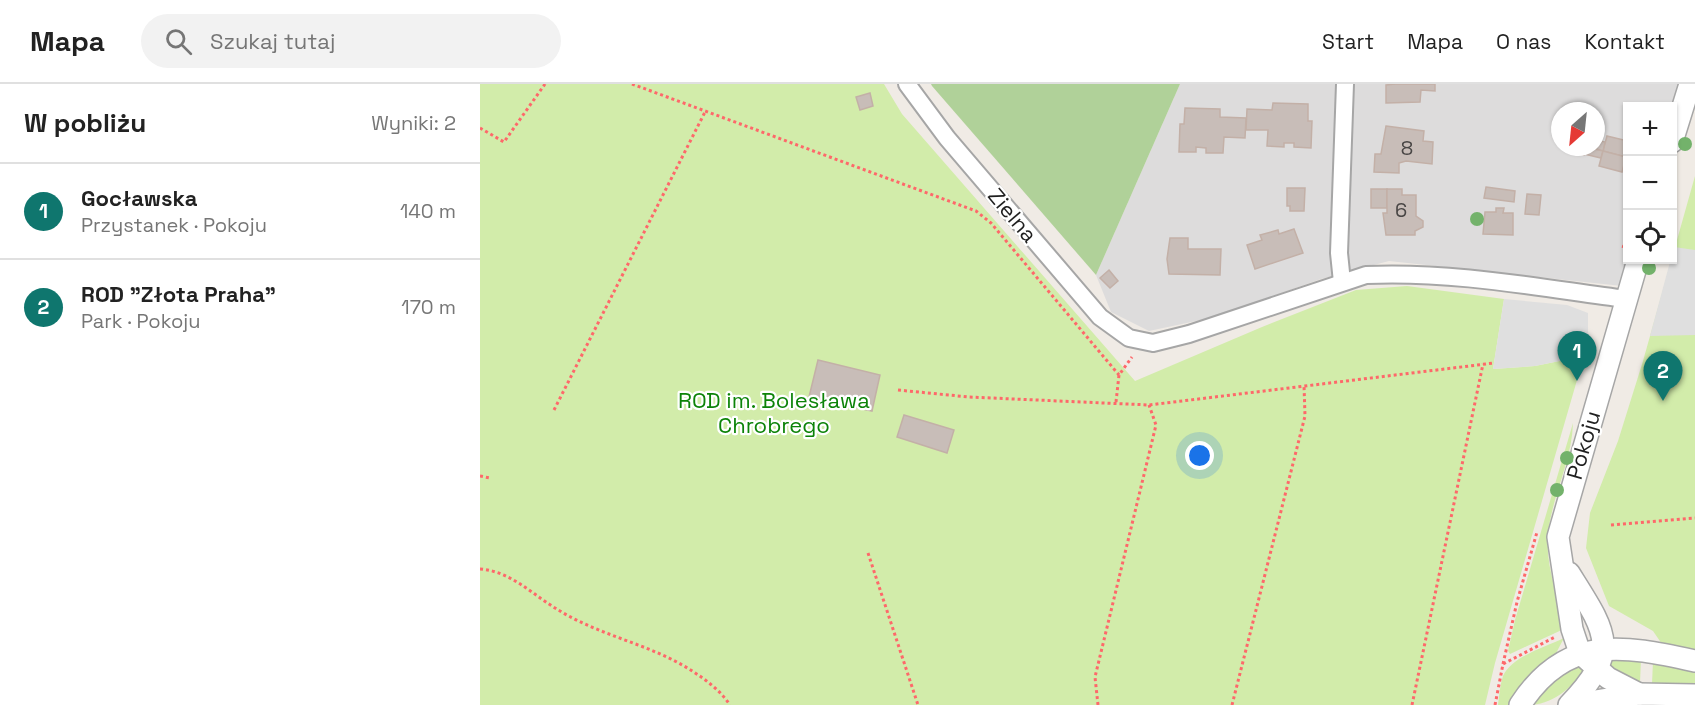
<!DOCTYPE html>
<html lang="pl">
<head>
<meta charset="utf-8">
<style>
	:root { --surface:#fff; --page:#f2f2f2; --text:#222; --muted:#767676; --line:#e0e0e0; --accent:#0f766e }
	body { margin:0; font-family:"Space Grotesk",sans-serif; background:var(--page); color:var(--text) }
	.controls { position:absolute; right:18px; top:18px; display:grid; overflow:hidden; border-radius:0px; box-shadow:0 2px 4px #0004 }
	.controls button { width:54px; height:54px; display:grid; place-items:center; padding:0; border:0; border-bottom:2px solid var(--line); background:var(--surface); color:var(--text); font:30px sans-serif }
	.compass { position:absolute; left:1071px; top:18px; width:54px; height:54px; border-radius:50%; background:var(--surface); box-shadow:0 2px 4px #0004; rotate:207deg }
	.you { position:absolute; left:720px; top:372px; width:21px; height:21px; margin:-15px; border:4px solid #fff; border-radius:50%; background:#1a73e8; box-shadow:0 0 0 9px #1a73e833 }
	.badge { display:grid; place-items:center; width:39px; height:39px; border-radius:50%; background:var(--accent); color:#fff; font-size:20px; font-weight:700 }
	.pin { position:absolute; translate:-50% -50px; filter:drop-shadow(0 2px 3px #0008) }
	.pin::after { content:''; position:absolute; top:32px; width:21px; height:18px; background:inherit; clip-path:polygon(0 0,100% 0,50% 100%) }
	.list { margin:0; padding:0; list-style:none }
	h2 { display:flex; justify-content:space-between; align-items:center; height:78px; margin:0; padding:0 24px; font-size:26px }
	h2 small { font-size:20px; font-weight:400; color:var(--muted) }
	.list li { display:grid; grid-template-columns:39px 1fr auto; gap:18px; align-items:center; box-sizing:border-box; height:96px; padding:0 24px; border-top:2px solid var(--line) }
	.list b { display:block; font-size:22px; white-space:nowrap }
	.list p { margin:0; font-size:20px; white-space:nowrap; color:var(--muted) }
	.list em { font-size:20px; font-style:normal; color:var(--muted) }
	.icon { flex:none; width:33px; height:33px; fill:none; stroke:currentColor; stroke-width:2; stroke-linecap:round; stroke-linejoin:round }
	.map { position:relative; flex:none; width:1215px; height:621px; overflow:hidden }
	header { display:flex; align-items:center; gap:36px; box-sizing:border-box; height:84px; padding:0 30px; background:var(--surface); border-bottom:2px solid var(--line) }
	header strong { font-size:28px }
	nav { display:flex; gap:33px; margin-inline-start:auto; font-size:21px }
	.search { width:420px; height:54px; background:var(--page); display:flex; align-items:center; gap:15px; box-sizing:border-box; padding:0 21px; border-radius:33px; color:var(--muted); font-size:22px }
	main { display:flex }
	aside { flex:1; background:var(--surface) }
	.map>svg:first-child { display:block }
	.residential { fill:#dddcdc; fill-rule:evenodd }
	.grass { fill:#d2ecaa }
	.forest { fill:#b0d199 }
	.parking { fill:#dfdfdf }
	.building { fill:#c8bdb8; stroke:#c3b0a7; stroke-width:1.5 }
	.lines { fill:none; stroke-linecap:round; stroke-linejoin:round }
	.minor-casing { stroke:#a6a6a6; stroke-width:20 }
	.tertiary-casing { stroke:#a6a6a6; stroke-width:24 }
	.path { stroke:#fe686a; stroke-width:3; stroke-dasharray:3 3; stroke-linecap:butt }
	.minor { stroke:#fff; stroke-width:16 }
	.tertiary { stroke:#fff; stroke-width:21 }
	.tree { fill:#73b26b }
	.labels { text-anchor:middle; stroke-width:4.5; stroke-linejoin:round; paint-order:stroke }
	.number-label { font-size:20px; fill:#494645 }
	.street-label { font-size:22px; fill:#1f1f1f; stroke:#fff }
	.park-label { font-size:22px; fill:#0c8308; stroke:#fff }
</style>
</head>
<body>
<header>
<strong>Mapa</strong>
<div class="search"><svg class="icon" aria-label="search" viewBox="0 0 24 24"><circle cx="10" cy="10" r="6"/><path d="M15 15l6 6"/></svg>Szukaj tutaj</div>
<nav><a>Start</a><a>Mapa</a><a>O nas</a><a>Kontakt</a></nav>
</header>
<main>
<aside>
<h2>W pobliżu<small>Wyniki: 2</small></h2>
<ul class="list">
<li><span class="badge">1</span><div><b>Gocławska</b><p>Przystanek · Pokoju</p></div><em>140 m</em></li>
<li><span class="badge">2</span><div><b>ROD &quot;Złota Praha&quot;</b><p>Park · Pokoju</p></div><em>170 m</em></li>
</ul>
</aside>
<div class="map">
<svg width="1215" height="621" viewBox="0 0 1215 621">
	<rect width="100%" height="100%" fill="#f0ebe5"/>
	<path class="residential" d="M700,0H1200L1192,22H1148V176L1142,202L909,177L841,195L730,234L669,247L631,228L616,191ZM1080,27H1116V63H1080Z"/>
	<g class="grass">
		<polygon points="0,0 404,0 422,30 655,297 782,243 876,206 927,202 1024,215 1013,285 1055,282 1104,272 1015,579 1005,621 0,621"/>
		<polygon points="1215,92 1215,570 1184,563 1173,547 1129,522 1106,464 1110,429 1138,357 1163,277"/>
		<path d="M1093,339C1092,378 1071,413 1068,452C1065,482 1079,515 1086,544L1030,570L1028,567L1035,536Z"/>
		<path d="M1084,554L1073,575L1033,621H1018C1019,612 1020,601 1023,592C1032,572 1066,563 1084,554Z"/>
		<polygon points="1130,574 1161,575 1160,599 1130,586 1128,578"/>
		<polygon points="1173,577 1215,585 1215,599 1172,600"/>
		<path d="M1099,581L1104,586C1091,605 1071,621 1048,621L1066,599Z"/>
	</g>
	<polygon class="forest" points="451,0 700,0 616,191 452,2"/>
	<g class="parking">
		<polygon points="1194,163 1215,166 1215,251 1170,252"/>
		<polygon points="1024,215 1087,221 1108,229 1108,253 1104,272 1055,282 1013,285"/>
	</g>
	<g class="building">
		<polygon points="915,0 955,0 955,7 941,6 940,18 906,19 906,1"/>
		<polygon points="390,9 393,22 380,26 376,13"/>
		<polygon points="793,19 828,20 828,37 832,37 831,64 814,63 814,59 804,59 804,63 787,62 788,46 766,46 767,25 792,26"/>
		<polygon points="705,24 740,25 740,33 766,34 765,54 744,53 743,69 726,69 726,64 716,63 716,68 699,68 700,40 704,40"/>
		<polygon points="906,42 944,47 943,57 953,58 952,80 926,77 919,79 919,89 894,88 895,70 901,70"/>
		<polygon points="1127,52 1148,57 1146,73 1123,67"/>
		<polygon points="1116,56 1125,58 1123,67 1111,63 1116,63"/>
		<polygon points="1083,63 1106,63 1104,71 1082,65"/>
		<polygon points="1106,63 1123,67 1121,74 1104,70"/>
		<polygon points="1123,67 1146,73 1142,88 1119,82"/>
		<polygon points="1006,103 1035,107 1034,118 1004,114"/>
		<polygon points="807,104 825,104 824,127 810,127 810,122 807,122"/>
		<rect x="891" y="105" width="16" height="19"/>
		<polygon points="907,105 922,105 922,111 936,111 936,132 943,137 943,143 935,147 935,151 906,151 903,129 907,129"/>
		<polygon points="1047,110 1061,111 1059,131 1045,130"/>
		<polygon points="1016,124 1024,124 1023,129 1033,129 1033,151 1003,150 1005,128 1016,128"/>
		<polygon points="814,145 823,169 775,185 767,161 782,156 780,151 798,146 799,150"/>
		<polygon points="690,154 708,154 708,165 741,165 740,191 689,190 687,175"/>
		<polygon points="629,186 638,197 630,204 620,194"/>
		<polygon points="338,276 400,291 392,327 329,313"/>
		<polygon points="424,331 474,346 467,369 417,353"/>
	</g>
	<g class="lines">
		<g class="minor-casing">
			<g id="minor">
				<path d="M427,0L467,54L620,233L649,254L673,259L709,250L886,191C973,187 1061,204 1146,215"/>
				<polyline points="862,198 859,169 865,0"/>
			</g>
		</g>
		<g class="tertiary-casing">
			<g id="tertiary">
				<polyline points="1192,58 1210,0"/>
				<polyline points="1158,176 1078,453 1092,545 1100,569 1128,594 1159,610"/>
				<path d="M1040,621C1086,550 1143,561 1215,577"/>
				<path d="M1089,621C1142,566 1126,548 1089,489"/>
				<polyline points="1090,621 1159,610 1215,611"/>
			</g>
		</g>
		<g class="path">
			<polyline points="152,0 496,127 511,139 639,291"/>
			<polyline points="0,44 24,58 65,0"/>
			<polyline points="1143,164 1148,148"/>
			<polyline points="418,306 489,313 669,321 1014,279"/>
			<polyline points="636,318 639,291 652,273"/>
			<polyline points="74,326 225,28"/>
			<polyline points="0,392 10,394"/>
			<polyline points="1131,441 1215,434"/>
			<polyline points="388,469 438,621"/>
			<path d="M0,485C31,487 54,512 80,527C121,552 169,560 209,585C225,595 240,606 250,621"/>
			<polyline points="1023,580 1037,518 1057,448"/>
			<polyline points="618,621 615,593 676,341 669,321"/>
			<polyline points="752,621 825,332 824,301"/>
			<polyline points="932,621 1003,280"/>
			<polyline points="1015,621 1023,580 1075,553"/>
		</g>
		<use href="#minor" class="minor"/>
		<use href="#tertiary" class="tertiary"/>
	</g>
	<g class="tree">
		<circle cx="1205" cy="60" r="7"/>
		<circle cx="997" cy="135" r="7"/>
		<circle cx="1169" cy="184" r="7"/>
		<circle cx="1087" cy="374" r="7"/>
		<circle cx="1077" cy="406" r="7"/>
	</g>
	<g class="labels">
		<g class="number-label">
			<text x="927" y="71">8</text>
			<text x="921" y="133">6</text>
		</g>
		<g class="street-label">
			<text transform="translate(533 131) rotate(50)" y="8">Zielna</text>
			<text transform="translate(1103 361) rotate(-74)" y="8">Pokoju</text>
		</g>
		<g class="park-label">
			<text x="294" y="324">ROD im. Bolesława<tspan x="294" dy="25">Chrobrego</tspan></text>
		</g>
	</g>
</svg>
<div class="controls">
<button>+</button>
<button>−</button>
<button><svg class="icon" aria-label="locate" viewBox="0 0 24 24"><circle cx="12" cy="12" r="6"/><path d="M12 2v4M12 18v4M2 12h4M18 12h4"/></svg></button>
</div>
<svg class="compass" viewBox="-18 -18 36 36"><path d="M0-13l5 13h-10z" fill="#e53935"/><path d="M0 13l5-13h-10z" fill="#767676"/></svg>
<div class="you"></div>
<div class="pin badge" style="left:1097px;top:297px">1</div>
<div class="pin badge" style="left:1183px;top:317px">2</div>
</div>
</main>
</body>
</html>
